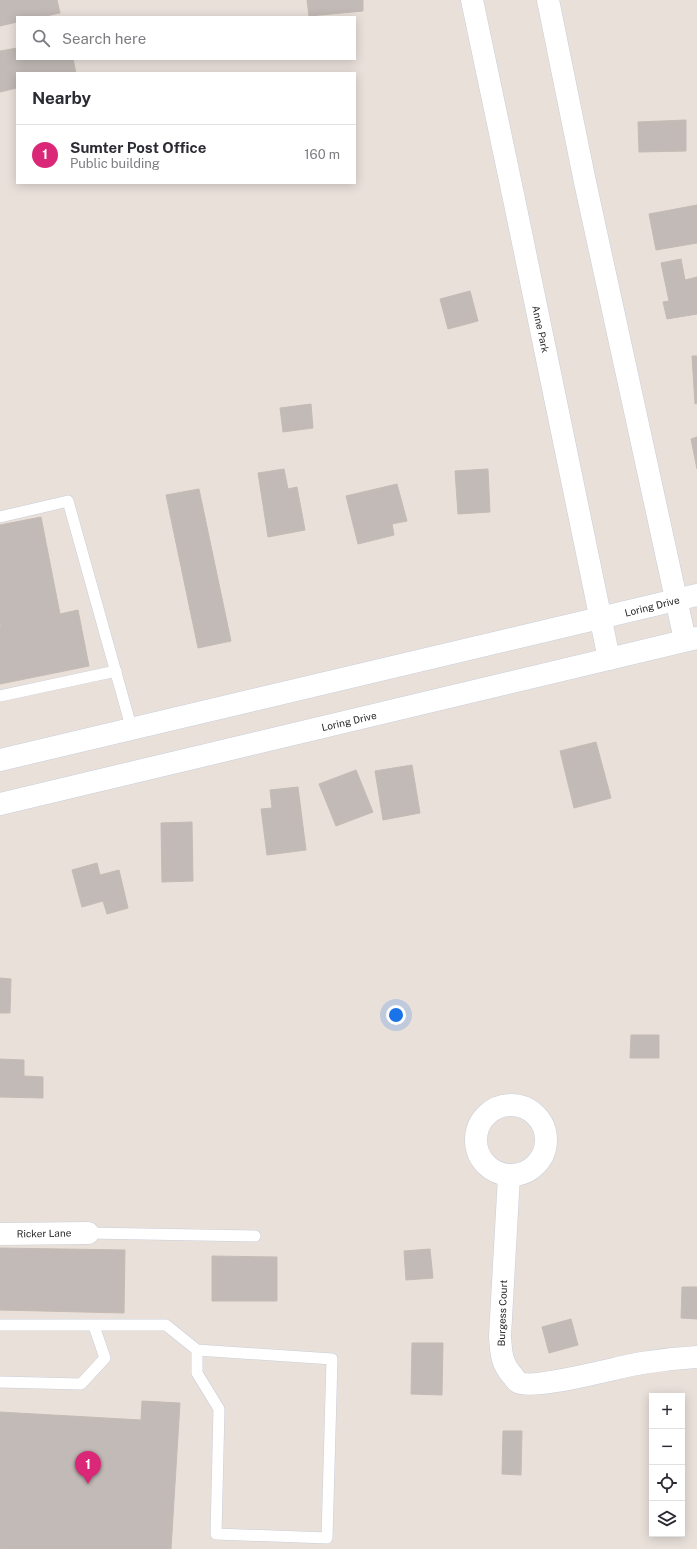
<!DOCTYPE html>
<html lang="en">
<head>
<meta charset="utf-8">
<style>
	:root { --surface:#fff; --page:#f2f2f3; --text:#2b2b33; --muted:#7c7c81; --line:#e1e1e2; --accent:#db2777 }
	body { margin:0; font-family:"Public Sans",sans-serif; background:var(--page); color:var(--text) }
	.controls { position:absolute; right:12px; bottom:12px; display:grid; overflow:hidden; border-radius:0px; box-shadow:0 2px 10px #0003 }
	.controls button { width:36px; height:36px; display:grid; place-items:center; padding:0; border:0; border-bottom:1px solid var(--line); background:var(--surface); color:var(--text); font:20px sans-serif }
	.you { position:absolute; left:396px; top:1015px; width:14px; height:14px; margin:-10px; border:3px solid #fff; border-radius:50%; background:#1a73e8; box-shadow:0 0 0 6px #1a73e833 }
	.badge { display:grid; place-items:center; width:26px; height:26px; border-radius:50%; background:var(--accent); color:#fff; font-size:13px; font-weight:700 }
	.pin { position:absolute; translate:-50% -33px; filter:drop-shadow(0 1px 2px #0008) }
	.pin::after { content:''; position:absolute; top:21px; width:14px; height:12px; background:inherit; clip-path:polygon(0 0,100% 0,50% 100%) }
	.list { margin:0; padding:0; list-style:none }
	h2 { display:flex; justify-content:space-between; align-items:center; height:52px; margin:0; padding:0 16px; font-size:17px }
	h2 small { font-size:13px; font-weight:400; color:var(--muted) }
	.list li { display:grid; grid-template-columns:26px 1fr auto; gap:12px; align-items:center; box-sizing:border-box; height:60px; padding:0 16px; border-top:1px solid var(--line) }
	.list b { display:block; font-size:15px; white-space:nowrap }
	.list p { margin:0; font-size:13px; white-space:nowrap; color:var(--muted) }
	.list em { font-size:13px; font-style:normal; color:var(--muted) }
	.icon { flex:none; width:22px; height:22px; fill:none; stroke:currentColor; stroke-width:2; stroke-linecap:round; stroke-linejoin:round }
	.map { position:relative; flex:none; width:697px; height:1549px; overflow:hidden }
	.search { position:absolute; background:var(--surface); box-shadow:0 2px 10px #0003; left:16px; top:16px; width:340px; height:44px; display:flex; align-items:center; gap:10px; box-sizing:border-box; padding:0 14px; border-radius:0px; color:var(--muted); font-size:15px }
	.panel { position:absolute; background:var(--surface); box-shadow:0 2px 10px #0003; left:16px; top:72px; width:340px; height:112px; border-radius:0px }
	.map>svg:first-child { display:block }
	.building { fill:#c1bab6; stroke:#c4bbb4 }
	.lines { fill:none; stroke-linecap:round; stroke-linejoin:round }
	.lane-casing { stroke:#c8ced9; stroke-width:12 }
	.street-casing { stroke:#c8ced9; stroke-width:23 }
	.secondary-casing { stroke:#c8ced9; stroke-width:23 }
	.lane { stroke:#fff; stroke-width:11 }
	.street { stroke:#fff; stroke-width:22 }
	.secondary { stroke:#fff; stroke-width:22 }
	.labels { text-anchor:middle; stroke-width:3.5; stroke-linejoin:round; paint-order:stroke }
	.street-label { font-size:10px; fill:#272727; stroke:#fff }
</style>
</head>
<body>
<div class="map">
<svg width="697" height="1549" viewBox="0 0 697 1549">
	<rect width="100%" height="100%" fill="#e9e0da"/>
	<g class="building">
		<polygon points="0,0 57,0 60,13 41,17 17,17 17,22 0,26"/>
		<polygon points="307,0 363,0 363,11 309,16"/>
		<polygon points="17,48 17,59 73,59 76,73 17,73 17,88 0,92 0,51"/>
		<polygon points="686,120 686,151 639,152 638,122"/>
		<polygon points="697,205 697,243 656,250 649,214"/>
		<polygon points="681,259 685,280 697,277 697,314 667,319 663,302 669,301 661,263"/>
		<polygon points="470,291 478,321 448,329 440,299"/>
		<polygon points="692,356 697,356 697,403 695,404"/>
		<polygon points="311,404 313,428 283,432 280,408"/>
		<polygon points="697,437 697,469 691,439"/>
		<polygon points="284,469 288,489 297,487 305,530 268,537 258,473"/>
		<polygon points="488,469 490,512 458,514 455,471"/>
		<polygon points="397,484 407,521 392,524 394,535 358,544 346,496"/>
		<polygon points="199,489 231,641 198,648 166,495"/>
		<polygon points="41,517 60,614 78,610 89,666 0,684 0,627 1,627 0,621 0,525"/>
		<polygon points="596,742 611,798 574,808 560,751"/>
		<polygon points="412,765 420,813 383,820 375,771"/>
		<polygon points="356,770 373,812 336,826 319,784"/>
		<polygon points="298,787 306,850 267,855 261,809 272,808 270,790"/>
		<polygon points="192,822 193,881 162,882 161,823"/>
		<polygon points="97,863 100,875 119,870 128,908 107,914 103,901 82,907 72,870"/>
		<polygon points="0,978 11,979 10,1013 0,1013"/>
		<polygon points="631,1035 659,1035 659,1058 630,1058"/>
		<polygon points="0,1059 24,1060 24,1076 43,1077 43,1098 0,1097"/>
		<polygon points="0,1248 125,1250 124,1313 0,1310"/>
		<polygon points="430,1249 433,1278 406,1280 404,1251"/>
		<polygon points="212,1256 277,1257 277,1301 212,1301"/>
		<polygon points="682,1287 697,1287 697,1319 681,1318"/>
		<polygon points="571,1319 578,1345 549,1353 542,1327"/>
		<polygon points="412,1343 443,1343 442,1395 411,1394"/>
		<polygon points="142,1401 180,1403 171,1549 0,1549 0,1412 141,1420"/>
		<polygon points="503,1431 522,1431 521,1475 502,1474"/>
	</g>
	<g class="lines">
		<g class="lane-casing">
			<g id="lane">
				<polyline points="0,517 68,501 132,730"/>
				<polyline points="0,696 116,671"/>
				<polyline points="88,1233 255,1236"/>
				<polyline points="0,1325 166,1325 197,1350 332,1359 327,1538 216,1534 219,1409 197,1373 197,1350"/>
				<polyline points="0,1382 81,1384 105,1358 94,1326"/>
			</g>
		</g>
		<g class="street-casing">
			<g id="street">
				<polyline points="472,0 514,199 609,659"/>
				<polyline points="548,0 585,182 685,640"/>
				<circle cx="511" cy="1140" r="35"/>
				<path d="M509,1176L500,1336C501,1351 501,1363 512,1375C514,1377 516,1381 518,1382C532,1391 622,1366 642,1363C660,1360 678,1358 697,1357"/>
				<polyline points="0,1234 88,1233"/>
			</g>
		</g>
		<g class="secondary-casing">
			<g id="secondary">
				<polyline points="0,760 697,595"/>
				<polyline points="0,804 697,638"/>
			</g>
		</g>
		<use href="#lane" class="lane"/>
		<use href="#street" class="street"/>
		<use href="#secondary" class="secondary"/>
	</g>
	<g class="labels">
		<g class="street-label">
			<text transform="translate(541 329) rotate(78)" y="4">Anne Park</text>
			<text transform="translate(652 606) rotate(-14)" y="4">Loring Drive</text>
			<text transform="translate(349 721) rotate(-13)" y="4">Loring Drive</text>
			<text transform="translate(44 1233) rotate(-1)" y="4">Ricker Lane</text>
			<text transform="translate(502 1313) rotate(-88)" y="4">Burgess Court</text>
		</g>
	</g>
</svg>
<div class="controls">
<button>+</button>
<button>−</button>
<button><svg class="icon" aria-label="locate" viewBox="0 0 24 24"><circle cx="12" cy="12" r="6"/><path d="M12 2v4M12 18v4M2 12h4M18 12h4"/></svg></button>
<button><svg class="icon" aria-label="layers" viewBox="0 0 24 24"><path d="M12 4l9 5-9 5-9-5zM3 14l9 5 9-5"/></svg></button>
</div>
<div class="you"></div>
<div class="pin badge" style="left:88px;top:1484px">1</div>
<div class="search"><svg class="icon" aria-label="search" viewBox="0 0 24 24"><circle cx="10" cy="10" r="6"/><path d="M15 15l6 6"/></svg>Search here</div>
<section class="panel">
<h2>Nearby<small></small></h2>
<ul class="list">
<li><span class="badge">1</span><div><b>Sumter Post Office</b><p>Public building</p></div><em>160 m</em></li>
</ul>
</section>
</div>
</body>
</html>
